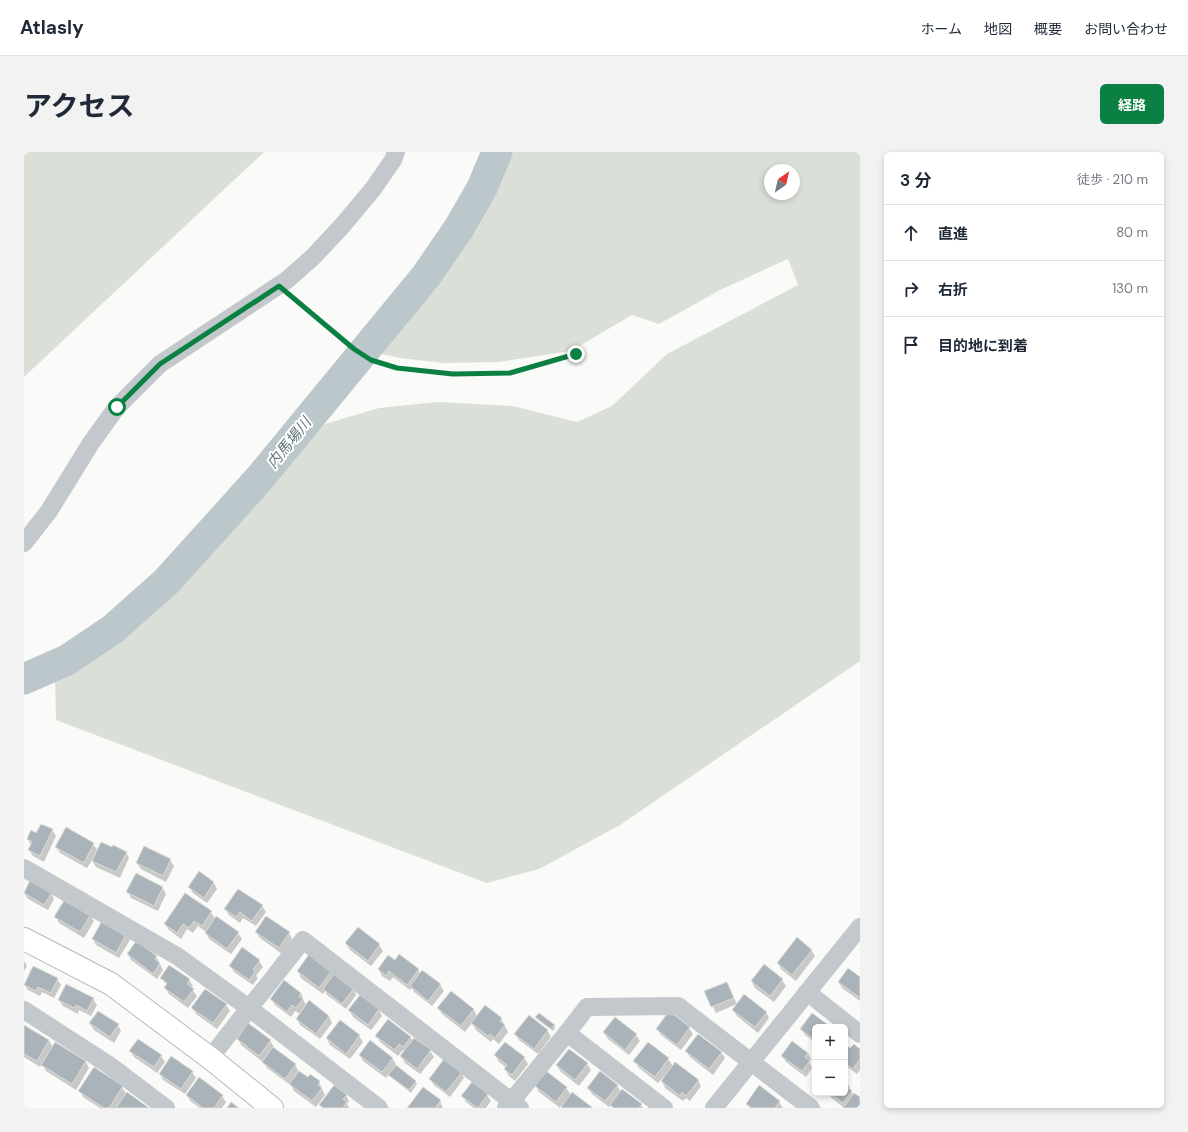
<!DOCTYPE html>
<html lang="ja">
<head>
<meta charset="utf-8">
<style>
	:root { --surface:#fff; --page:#f2f2f3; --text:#1f2937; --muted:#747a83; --line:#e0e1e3; --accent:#0b8043 }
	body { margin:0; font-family:"DM Sans","Noto Sans JP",sans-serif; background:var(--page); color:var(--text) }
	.controls { position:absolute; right:12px; bottom:12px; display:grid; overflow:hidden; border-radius:6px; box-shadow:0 2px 6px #0003 }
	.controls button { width:36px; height:36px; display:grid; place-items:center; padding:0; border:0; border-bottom:1px solid var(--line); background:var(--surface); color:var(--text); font:20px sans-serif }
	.compass { position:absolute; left:740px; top:12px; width:36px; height:36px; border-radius:50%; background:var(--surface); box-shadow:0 2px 6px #0003; rotate:34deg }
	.stop { position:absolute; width:12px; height:12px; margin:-9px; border:3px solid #0b8043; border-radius:50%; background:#fff }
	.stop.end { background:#0b8043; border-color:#fff; box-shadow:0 1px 4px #0008 }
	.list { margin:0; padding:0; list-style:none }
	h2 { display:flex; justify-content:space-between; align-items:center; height:52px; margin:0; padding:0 16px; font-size:17px }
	h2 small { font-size:13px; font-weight:400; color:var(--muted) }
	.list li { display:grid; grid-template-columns:26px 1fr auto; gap:12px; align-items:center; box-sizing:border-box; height:56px; padding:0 16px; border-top:1px solid var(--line) }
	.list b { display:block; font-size:15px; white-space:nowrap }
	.list em { font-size:13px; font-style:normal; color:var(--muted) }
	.icon { flex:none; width:22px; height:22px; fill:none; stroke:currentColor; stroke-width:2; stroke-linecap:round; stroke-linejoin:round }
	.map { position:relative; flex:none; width:836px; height:956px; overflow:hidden; border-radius:6px }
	header { display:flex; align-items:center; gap:24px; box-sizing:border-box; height:56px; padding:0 20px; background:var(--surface); border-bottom:1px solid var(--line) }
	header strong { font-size:19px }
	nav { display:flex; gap:22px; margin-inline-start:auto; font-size:14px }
	.intro { display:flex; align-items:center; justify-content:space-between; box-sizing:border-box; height:96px; padding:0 24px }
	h1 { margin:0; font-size:28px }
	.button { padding:10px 18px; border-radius:6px; background:var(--accent); color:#fff; font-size:14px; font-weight:700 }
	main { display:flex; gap:24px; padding:0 24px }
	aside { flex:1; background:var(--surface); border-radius:6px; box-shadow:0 2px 6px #0003 }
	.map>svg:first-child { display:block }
	.green { fill:#dadfd7; fill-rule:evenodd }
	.shadow { fill:#0003 }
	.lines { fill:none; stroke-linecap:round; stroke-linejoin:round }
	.river { stroke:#bbc7cb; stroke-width:31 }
	.building { fill:#aab3b9; stroke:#dcdcda }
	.secondary-casing { stroke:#b3babf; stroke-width:24 }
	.path { stroke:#bbbfc2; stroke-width:2.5; stroke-dasharray:2 2; stroke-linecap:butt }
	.street { stroke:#c3c8cc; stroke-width:18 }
	.secondary { stroke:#fff; stroke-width:22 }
	.route { stroke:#0b8043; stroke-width:5 }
	.labels { text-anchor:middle; stroke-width:4; stroke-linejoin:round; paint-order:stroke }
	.water-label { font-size:15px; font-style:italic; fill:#60757c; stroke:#fff }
</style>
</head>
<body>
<header>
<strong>Atlasly</strong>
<nav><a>ホーム</a><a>地図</a><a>概要</a><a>お問い合わせ</a></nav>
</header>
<div class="intro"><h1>アクセス</h1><a class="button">経路</a></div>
<main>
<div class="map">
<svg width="836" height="956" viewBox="0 0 836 956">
	<rect width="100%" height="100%" fill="#fafaf8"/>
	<g class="green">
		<polygon points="0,0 240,0 0,225"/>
		<path d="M485,0H836V509L596,673L515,717L463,731L32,568L31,522L106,472L150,434L193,389L223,355L242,330L274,296L291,275L355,256L413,250L489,254L553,270L588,254L643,202L774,133L764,107L698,137L635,172L608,163L547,199L474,210L420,211L376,206L352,201L453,62ZM746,18H770V42H746Z"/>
	</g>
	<g class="shadow">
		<polygon points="28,678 32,684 20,710 9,704 5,698 7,694 4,687 13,683"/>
		<polygon points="69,692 74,699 102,700 105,706 96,726 72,715 68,708 63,716 36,701 32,695"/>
		<polygon points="146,708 150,714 142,730 117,717 113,711"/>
		<polygon points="175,721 190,731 193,737 183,751 169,741 165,735"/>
		<polygon points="138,735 142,742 134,759 107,746 104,740"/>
		<polygon points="215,738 238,754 242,760 232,774 219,766 216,771 205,763 201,757"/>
		<polygon points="0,741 27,741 30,747 24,758 4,747"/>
		<polygon points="162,742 187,760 191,767 214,781 218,787 207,802 185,787 182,780 174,774 169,781 163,777 157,787 145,778 141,772"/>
		<polygon points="66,763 70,769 60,786 35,771 32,765"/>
		<polygon points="232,780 265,781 268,787 258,802 236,786"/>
		<polygon points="102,782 106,788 95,806 72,793 69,787"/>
		<polygon points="322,792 355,793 359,799 347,814 326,798"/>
		<polygon points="787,798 791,804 772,829 757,817 754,811"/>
		<polygon points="104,802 132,804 139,818 133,827 107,808"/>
		<polygon points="286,803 329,837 332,843 322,857 303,843 301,839 299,842 277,826 274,819"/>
		<polygon points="0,809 3,814 0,819"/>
		<polygon points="235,809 239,815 232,824 234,826 229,833 210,820 206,814"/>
		<polygon points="371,809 394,817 396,822 416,833 420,839 408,854 390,840 388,836 386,838 369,825 366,829 358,824 355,818"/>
		<polygon points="740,814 758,828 762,834 750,850 731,836 728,830"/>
		<polygon points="137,826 165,828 169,834 167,836 173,844 164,856 145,842 141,836 143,833"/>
		<polygon points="836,826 836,849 818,836 815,830"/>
		<polygon points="33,827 37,833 30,846 18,840 16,844 4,838 0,832"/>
		<polygon points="703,831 713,852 692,861 682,840"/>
		<polygon points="427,840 450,858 453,865 477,866 484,880 475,892 469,887 467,890 452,878 448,871 441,880 418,862 414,856"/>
		<polygon points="277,841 282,854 285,850 305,864 308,871 296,887 276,873 273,867 276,862 271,859 267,865 251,853 247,847"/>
		<polygon points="336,844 355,858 358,864 347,878 329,865 325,858"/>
		<polygon points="69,847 73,853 67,864 55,858 54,862 39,854 35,848"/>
		<polygon points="202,853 206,859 193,877 172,862 169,856"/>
		<polygon points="709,858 742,860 745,866 734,881 713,864"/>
		<polygon points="645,861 665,876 669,882 657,898 637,883 633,877"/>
		<polygon points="788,862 805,875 791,875 791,890 781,883 777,877"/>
		<polygon points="512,865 530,873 531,876 529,879 514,868"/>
		<polygon points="591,867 612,883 616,889 605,903 584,887 580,881"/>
		<polygon points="316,869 335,884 339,890 326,907 306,893 303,887"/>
		<polygon points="66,872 94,873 97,879 90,891 70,878"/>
		<polygon points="0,874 25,888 29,896 32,892 62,910 65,916 52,938 22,919 18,912 16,915 0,905"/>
		<polygon points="523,878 527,885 514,902 495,888 491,882"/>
		<polygon points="353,884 386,885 389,889 406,899 410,905 396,922 381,911 377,904 381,899 379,898 374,904 356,890"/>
		<polygon points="214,887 246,889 250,895 249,896 271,913 275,920 284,926 295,930 301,943 292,955 270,939 266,931 265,932 243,916 239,910 217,893"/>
		<polygon points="481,891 500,906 504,912 491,929 485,924 481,917 483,916 475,910 471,903"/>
		<polygon points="821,893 827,897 836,898 836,918 833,922 821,913"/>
		<polygon points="106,899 137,904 141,910 133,921 110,905"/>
		<polygon points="662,899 697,900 701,906 689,923 666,905"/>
		<polygon points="784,901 787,907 785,910 788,916 782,925 762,910 758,904"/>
		<polygon points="336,903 368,906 372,912 371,914 392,930 393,932 387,941 367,925 365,922 362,926 339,909"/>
		<polygon points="644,907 649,914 674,928 677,934 666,949 662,946 659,949 641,936 638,929 641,925 640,924 634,931 614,915 611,909"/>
		<polygon points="563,912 567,918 555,934 537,920 533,914"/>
		<polygon points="71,916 98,935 103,943 123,956 76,956 59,945 56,939"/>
		<polygon points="168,920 172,926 161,942 139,928 136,922"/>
		<polygon points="437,920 440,926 426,945 410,933 406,927"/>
		<polygon points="175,927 198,944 202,950 198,956 176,956 166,949 163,943"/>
		<polygon points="821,928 826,935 824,937 830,943 836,947 836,956 820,956 802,941 821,941"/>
		<polygon points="593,933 597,940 598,938 617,953 619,956 589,956 587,953 585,955 568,942 564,936"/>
		<polygon points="512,934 542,936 547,943 568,956 539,956 537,953 536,956 515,940"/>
		<polygon points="322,943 325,949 323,952 325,956 298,956 297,953"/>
		<polygon points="463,943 467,949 462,956 450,956 442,950 439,944"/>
		<polygon points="416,949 419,956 385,956"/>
		<polygon points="755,950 759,956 726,956 723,952"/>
	</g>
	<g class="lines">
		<polyline class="river" points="0,527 43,508 89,477 143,429 235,327 402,124 435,76 458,36 473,0"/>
	</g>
	<g class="building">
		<polygon points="17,672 29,677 16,704 4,698 8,690 3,687 7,678 12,681"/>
		<polygon points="42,675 70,691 60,711 31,695"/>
		<polygon points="77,690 88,695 89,693 103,700 92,720 68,709"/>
		<polygon points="120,694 147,707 139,724 112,711"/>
		<polygon points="175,719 190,730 180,746 164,735"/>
		<polygon points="112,721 139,735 130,754 102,740"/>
		<polygon points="6,728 28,740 20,753 0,741"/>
		<polygon points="214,737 239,753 228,769 216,760 212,765 200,757"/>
		<polygon points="161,741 188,759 178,774 170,769 165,776 159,772 153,781 140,772"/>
		<polygon points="41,747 67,762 56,780 30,765"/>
		<polygon points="192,764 215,780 203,797 181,781"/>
		<polygon points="242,764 266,780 255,796 231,780"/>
		<polygon points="79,767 103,781 92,801 68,787"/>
		<polygon points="334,775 356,792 344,809 321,791"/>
		<polygon points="773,785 788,798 768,823 753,811"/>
		<polygon points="112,789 133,804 131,807 136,811 129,822 103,802"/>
		<polygon points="218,795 236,808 229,818 231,820 225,828 205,814"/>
		<polygon points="286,801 308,818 295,836 273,819"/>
		<polygon points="375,802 395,817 383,833 365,819 362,824 354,817 364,803 371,808"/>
		<polygon points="740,812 759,827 746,844 727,829"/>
		<polygon points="145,813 166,827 163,832 170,837 160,850 140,836 143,831 136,826"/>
		<polygon points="9,814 34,826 27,841 14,835 12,839 0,833"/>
		<polygon points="824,816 836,825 836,846 814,830"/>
		<polygon points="398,818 417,832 404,849 386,834"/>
		<polygon points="310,822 330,836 318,852 299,837"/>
		<polygon points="260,828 277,841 275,844 279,847 272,856 268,853 263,860 246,847"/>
		<polygon points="703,830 710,846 687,855 680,839"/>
		<polygon points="42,832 70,846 63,859 52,853 50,856 34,848"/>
		<polygon points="181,837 203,852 189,871 167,856"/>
		<polygon points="427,839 450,857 437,874 413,856"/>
		<polygon points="720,842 743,860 731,875 708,858"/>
		<polygon points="336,843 355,857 344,873 324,858"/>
		<polygon points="285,848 305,864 292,882 272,867"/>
		<polygon points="461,853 478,866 476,869 481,873 471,886 466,882 464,884 447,871"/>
		<polygon points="74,859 95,872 86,885 65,871"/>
		<polygon points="645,859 666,875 653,893 632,877"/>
		<polygon points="515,861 531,873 527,877 511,865"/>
		<polygon points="788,861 807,875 791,875 791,888 776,877"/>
		<polygon points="505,863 524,878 510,897 490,882"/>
		<polygon points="591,865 613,882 601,898 579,880"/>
		<polygon points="364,867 387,885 379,895 375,892 371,898 351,884"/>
		<polygon points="316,868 336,883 322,902 302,886"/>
		<polygon points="224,871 247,888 235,904 213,887"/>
		<polygon points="0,873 25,888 13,909 0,902"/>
		<polygon points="674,882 698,900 685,917 661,899"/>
		<polygon points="390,886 407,898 393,917 376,904"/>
		<polygon points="114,887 138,903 130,915 105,899"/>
		<polygon points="346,888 369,906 358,920 335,903"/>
		<polygon points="768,889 784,901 781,905 786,909 778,919 757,904"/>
		<polygon points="31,890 62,909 48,932 17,913"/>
		<polygon points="481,890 501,905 488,923 480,917 483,913 470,903"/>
		<polygon points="624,890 645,906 631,925 609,909"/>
		<polygon points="821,892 826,896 830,892 836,897 836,907 829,917 821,911"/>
		<polygon points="249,895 272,912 261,927 238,910"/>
		<polygon points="545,897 564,911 551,928 532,913"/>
		<polygon points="147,904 169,919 157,937 135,922"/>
		<polygon points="420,907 438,920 422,940 405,927"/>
		<polygon points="651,910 675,928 662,944 658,940 656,944 637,929"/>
		<polygon points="372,913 392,929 385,938 364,923"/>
		<polygon points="70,915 99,934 85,956 80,956 54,939"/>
		<polygon points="275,919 284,925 286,922 296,929 294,933 298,936 288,949 265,932"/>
		<polygon points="522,919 543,935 532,950 511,934"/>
		<polygon points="576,919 594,933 581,949 563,936"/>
		<polygon points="175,925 199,943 190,956 179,956 162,943"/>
		<polygon points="448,930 464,942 454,956 437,944"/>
		<polygon points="310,933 323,943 319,947 323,950 319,956 300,956 295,953"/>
		<polygon points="735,933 756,949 751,956 728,956 722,952"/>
		<polygon points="821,933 828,939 819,951 806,941 821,941"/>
		<polygon points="399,935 417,948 411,956 383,956"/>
		<polygon points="598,937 618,952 615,956 590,956 586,953"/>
		<polygon points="103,940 125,956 92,956"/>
		<polygon points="548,940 569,956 539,956 537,955"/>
		<polygon points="830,941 836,945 836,956 819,956"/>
		<polygon points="207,950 215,956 203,956"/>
	</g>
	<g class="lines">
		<g class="secondary-casing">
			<polyline id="secondary" points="0,787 87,832 186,906 248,956"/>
		</g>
		<polyline class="path" points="269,145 330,197 347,208 373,216 429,222 486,221 552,202"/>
		<g class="street">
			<polyline points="0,391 25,359 67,291 93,255 136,212 263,128 290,104 318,74 349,37 369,8 372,0"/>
			<polyline points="0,716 153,804 225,856 355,956"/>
			<polyline points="783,840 836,882"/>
			<polyline points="0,858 85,913 142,956"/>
			<polyline points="543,881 640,956"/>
			<polyline points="186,906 279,788 496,956"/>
			<polyline points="482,956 543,881 563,855 654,854 787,956"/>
			<polyline points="690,956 836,775"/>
		</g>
		<use href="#secondary" class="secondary"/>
	</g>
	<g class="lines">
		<polyline class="route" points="93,255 136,212 255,134 330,197 347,208 373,216 429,222 486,221 552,202"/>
	</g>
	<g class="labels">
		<g class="water-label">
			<text transform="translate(265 291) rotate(-51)" y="5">内馬場川</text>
		</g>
	</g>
</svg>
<div class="controls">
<button>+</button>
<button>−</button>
</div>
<svg class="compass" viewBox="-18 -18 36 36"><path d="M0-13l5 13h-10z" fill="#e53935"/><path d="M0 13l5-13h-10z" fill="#747a83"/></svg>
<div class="stop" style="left:93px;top:255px"></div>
<div class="stop end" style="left:552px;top:202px"></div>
</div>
<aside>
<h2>3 分<small>徒歩 · 210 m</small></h2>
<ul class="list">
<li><svg class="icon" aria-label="ahead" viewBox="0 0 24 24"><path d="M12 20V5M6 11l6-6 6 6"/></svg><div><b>直進</b></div><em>80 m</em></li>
<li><svg class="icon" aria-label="right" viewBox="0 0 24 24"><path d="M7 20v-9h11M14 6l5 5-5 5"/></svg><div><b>右折</b></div><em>130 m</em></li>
<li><svg class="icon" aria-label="arrive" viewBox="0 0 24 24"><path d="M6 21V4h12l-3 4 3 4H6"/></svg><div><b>目的地に到着</b></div></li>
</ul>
</aside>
</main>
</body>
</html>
